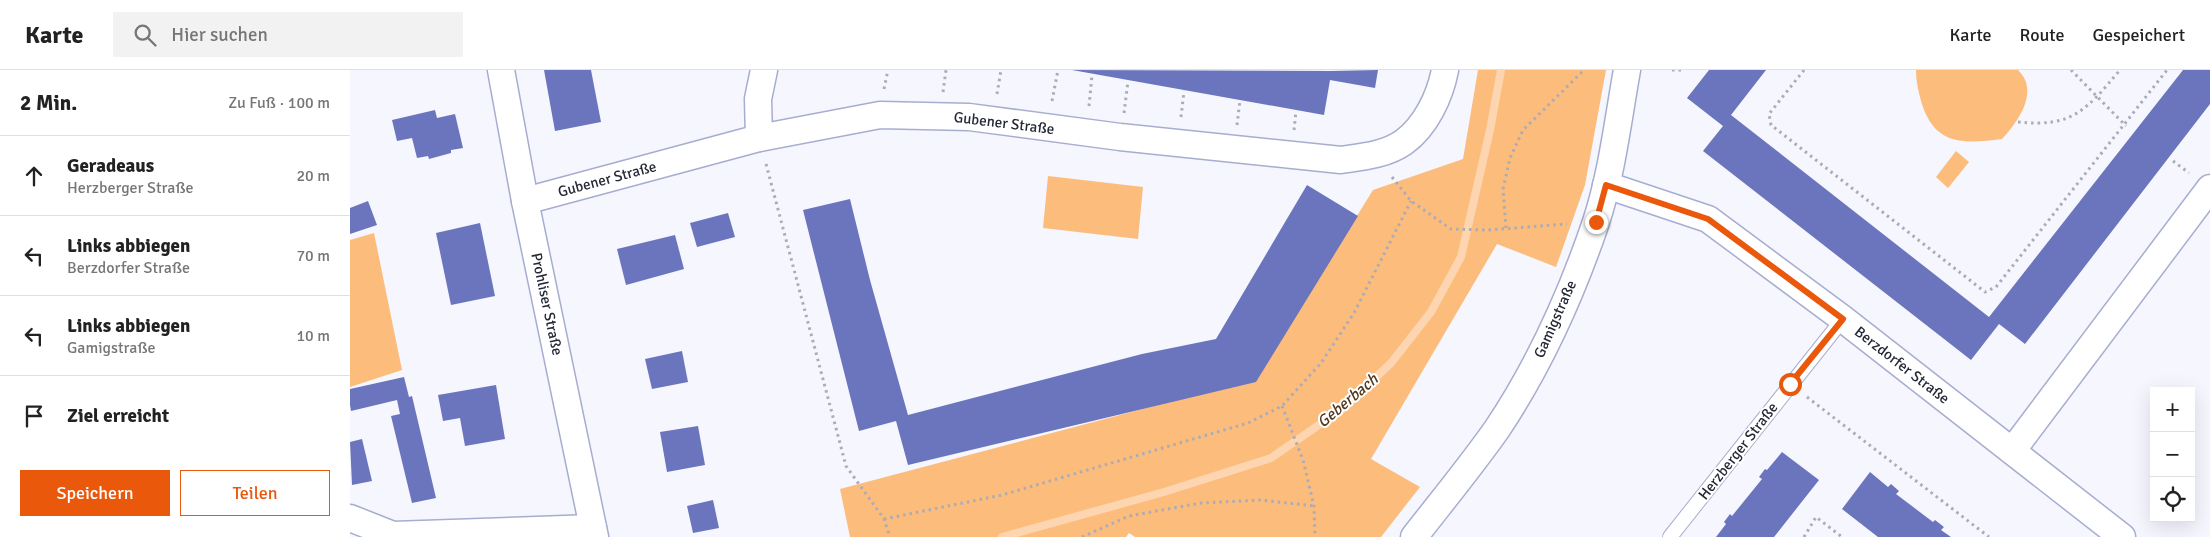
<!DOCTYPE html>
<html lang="de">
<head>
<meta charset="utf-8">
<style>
	:root { --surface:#fff; --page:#f2f2f2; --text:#222; --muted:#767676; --line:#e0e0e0; --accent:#ea580c }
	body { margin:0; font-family:Signika,sans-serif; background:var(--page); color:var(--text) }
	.controls { position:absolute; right:15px; bottom:15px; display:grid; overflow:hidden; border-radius:0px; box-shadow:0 5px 20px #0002 }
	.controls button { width:45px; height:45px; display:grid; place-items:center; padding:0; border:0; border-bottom:1px solid var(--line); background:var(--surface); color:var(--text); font:25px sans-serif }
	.stop { position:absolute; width:15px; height:15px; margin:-11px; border:4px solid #ea580c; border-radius:50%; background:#fff }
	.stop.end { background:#ea580c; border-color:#fff; box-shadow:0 1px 5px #0008 }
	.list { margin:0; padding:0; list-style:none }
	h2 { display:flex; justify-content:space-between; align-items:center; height:65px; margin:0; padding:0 20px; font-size:21px }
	h2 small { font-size:16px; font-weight:400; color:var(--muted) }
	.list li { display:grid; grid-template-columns:32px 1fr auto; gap:15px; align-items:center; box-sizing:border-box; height:80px; padding:0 20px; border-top:1px solid var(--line) }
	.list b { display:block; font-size:19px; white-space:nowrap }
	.list p { margin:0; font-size:16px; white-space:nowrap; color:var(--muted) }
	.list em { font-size:16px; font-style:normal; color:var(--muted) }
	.actions { display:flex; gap:10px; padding:15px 20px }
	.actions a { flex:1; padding:11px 0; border:1px solid var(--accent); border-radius:0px; text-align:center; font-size:18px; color:var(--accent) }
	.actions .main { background:var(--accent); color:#fff }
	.icon { flex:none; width:28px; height:28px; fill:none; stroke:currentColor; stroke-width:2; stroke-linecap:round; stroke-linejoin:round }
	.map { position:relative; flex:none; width:1860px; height:467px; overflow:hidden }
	header { display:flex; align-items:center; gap:30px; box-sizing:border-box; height:70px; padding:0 25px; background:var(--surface); border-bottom:1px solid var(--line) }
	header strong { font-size:24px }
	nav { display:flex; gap:28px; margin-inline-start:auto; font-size:18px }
	.search { width:350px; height:45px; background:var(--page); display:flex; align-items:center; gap:12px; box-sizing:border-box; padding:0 18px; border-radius:0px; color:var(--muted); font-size:19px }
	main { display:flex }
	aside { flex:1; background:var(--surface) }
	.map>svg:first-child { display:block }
	.green { fill:#fcbc7c }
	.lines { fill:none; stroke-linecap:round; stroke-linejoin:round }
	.stream { stroke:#fdd5b0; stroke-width:8 }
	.building { fill:#6b75bd }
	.lane-casing { stroke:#a7adcf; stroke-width:16 }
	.street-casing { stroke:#a7adcf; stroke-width:29 }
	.path { stroke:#abacb6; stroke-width:3; stroke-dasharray:2.5 4; stroke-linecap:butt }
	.lane { stroke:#fff; stroke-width:14 }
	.street { stroke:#fff; stroke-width:26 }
	.route { stroke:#ea580c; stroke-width:6 }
	.labels { text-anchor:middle; stroke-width:4; stroke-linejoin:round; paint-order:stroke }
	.street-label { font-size:15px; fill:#252835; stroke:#fff }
	.water-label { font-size:16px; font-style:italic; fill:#51371b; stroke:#fff }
</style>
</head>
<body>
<header>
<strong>Karte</strong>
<div class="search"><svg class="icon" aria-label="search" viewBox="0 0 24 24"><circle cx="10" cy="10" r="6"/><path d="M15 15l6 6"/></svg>Hier suchen</div>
<nav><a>Karte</a><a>Route</a><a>Gespeichert</a></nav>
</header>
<main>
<aside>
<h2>2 Min.<small>Zu Fuß · 100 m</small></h2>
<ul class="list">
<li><svg class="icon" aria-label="ahead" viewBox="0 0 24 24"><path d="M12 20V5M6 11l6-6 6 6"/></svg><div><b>Geradeaus</b><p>Herzberger Straße</p></div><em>20 m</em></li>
<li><svg class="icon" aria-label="left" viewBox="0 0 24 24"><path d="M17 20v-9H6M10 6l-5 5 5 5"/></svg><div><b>Links abbiegen</b><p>Berzdorfer Straße</p></div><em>70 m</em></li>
<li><svg class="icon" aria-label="left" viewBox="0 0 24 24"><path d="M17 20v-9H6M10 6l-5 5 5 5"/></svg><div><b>Links abbiegen</b><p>Gamigstraße</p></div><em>10 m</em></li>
<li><svg class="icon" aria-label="arrive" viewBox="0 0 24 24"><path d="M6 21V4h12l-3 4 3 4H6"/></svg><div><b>Ziel erreicht</b></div></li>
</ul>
<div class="actions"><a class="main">Speichern</a><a>Teilen</a></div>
</aside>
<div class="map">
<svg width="1860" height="467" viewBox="0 0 1860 467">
	<rect width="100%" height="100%" fill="#f5f6fe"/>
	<g class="green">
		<polygon points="1128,0 1256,0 1235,115 1206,197 1147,174 1021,389 1070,417 1031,467 785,467 779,463 776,467 500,467 490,419 906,309 1023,120 1113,89"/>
		<path d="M1566,0H1668C1690,21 1668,52 1652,69C1613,74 1584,76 1571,31C1568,20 1566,11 1566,0Z"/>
		<polygon points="1606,81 1619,92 1598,118 1586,107"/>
		<polygon points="698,106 793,117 788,169 693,158"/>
		<polygon points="24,163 52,300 0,317 0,170"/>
	</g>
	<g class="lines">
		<polyline class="stream" points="652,467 814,422 921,388 992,339 1041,293 1081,242 1111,187 1140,60 1151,0"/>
	</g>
	<g class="building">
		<polygon points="194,0 241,0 251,52 205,61"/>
		<polygon points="722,0 981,1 1028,0 1025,18 980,10 974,45"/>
		<polygon points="1359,0 1416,0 1381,45 1639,247 1833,0 1860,0 1860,34 1675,274 1649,254 1621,290 1353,81 1373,56 1337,28"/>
		<polygon points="85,40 87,48 105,44 113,78 101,80 101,83 79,89 78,86 67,88 62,68 47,71 42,50"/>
		<polygon points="957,115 1008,146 906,312 558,395 546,351 509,361 453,140 500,129 520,210 558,345 792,284 866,269"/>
		<polygon points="18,131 27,155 0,164 0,138"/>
		<polygon points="378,143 385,167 347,177 340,153"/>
		<polygon points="130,153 145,226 101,235 86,163"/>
		<polygon points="325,165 334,199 276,215 267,179"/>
		<polygon points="332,281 338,312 302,319 295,289"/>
		<polygon points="54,307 59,327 62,326 86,428 62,433 41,346 50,344 47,330 1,341 0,335 0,319"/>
		<polygon points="146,315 155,369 115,376 110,348 93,351 88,325"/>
		<polygon points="348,356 355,395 317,402 310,362"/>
		<polygon points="12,369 22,411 2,415 0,372"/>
		<polygon points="1432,382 1469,410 1424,467 1366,467 1376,454 1374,452 1380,444 1382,446 1412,409 1409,407 1415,399 1417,400"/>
		<polygon points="1520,402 1538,417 1541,414 1549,421 1546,424 1583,452 1585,450 1594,457 1591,460 1601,467 1528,467 1492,439"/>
		<polygon points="363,430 369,458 343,463 337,436"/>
	</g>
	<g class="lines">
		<g class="lane-casing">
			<polyline id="lane" points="1320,467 1493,249"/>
		</g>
		<g class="street-casing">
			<g id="street">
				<polyline points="151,0 175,131 245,467"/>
				<polyline points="409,68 408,29 414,0"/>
				<polyline points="1256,115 1358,149 1493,249 1772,467"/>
				<path d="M175,131L409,68L530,45L619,47L770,67L991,90C1011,87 1036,85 1054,72C1076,56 1090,26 1095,0"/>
				<polyline points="1662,381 1860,118"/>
				<polyline points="0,448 43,465 243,458"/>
				<path d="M1064,467C1092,431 1121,396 1147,359C1189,296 1222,223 1246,152C1262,103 1268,50 1277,0"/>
			</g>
		</g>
		<g class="path">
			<polyline points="1322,0 1334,0"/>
			<polyline points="1454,0 1419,44 1421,55 1635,222 1646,217 1817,0"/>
			<polyline points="1721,0 1776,56"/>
			<polyline points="534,19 538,0"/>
			<polyline points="593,22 596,0"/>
			<polyline points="647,24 651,0"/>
			<polyline points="702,31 708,0"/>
			<polyline points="739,36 742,5"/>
			<polyline points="774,43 778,11"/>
			<polyline points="831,47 834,21"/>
			<path d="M1668,52C1723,58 1737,39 1770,0"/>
			<polyline points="887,55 890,30"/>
			<polyline points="944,60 946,41"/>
			<polyline points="1823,91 1839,103"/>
			<polyline points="416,94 496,396 534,449 540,467"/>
			<polyline points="1042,107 1061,131 1101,159 1137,160 1217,154"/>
			<polyline points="1156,158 1153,119 1160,88 1173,60 1234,0"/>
			<polyline points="1457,327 1639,467"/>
			<polyline points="932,336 953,390 964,436 965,467"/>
			<polyline points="534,449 652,425 898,353 932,336 971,293 1004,243 1061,131"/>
			<polyline points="732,467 779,446 851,433 911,430 964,436"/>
			<polyline points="1454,467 1466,447 1492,467"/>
		</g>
		<use href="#lane" class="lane"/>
		<use href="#street" class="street"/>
	</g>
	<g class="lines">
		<polyline class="route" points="1246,152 1256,115 1358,149 1493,249 1440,314"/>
	</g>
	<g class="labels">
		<g class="street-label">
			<text transform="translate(654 53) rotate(7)" y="5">Gubener Straße</text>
			<text transform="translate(257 109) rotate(-15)" y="5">Gubener Straße</text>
			<text transform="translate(197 234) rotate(78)" y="5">Prohliser Straße</text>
			<text transform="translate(1205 249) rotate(-66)" y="5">Gamigstraße</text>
			<text transform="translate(1552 295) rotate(38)" y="5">Berzdorfer Straße</text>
			<text transform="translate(1388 381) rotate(-52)" y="5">Herzberger Straße</text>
		</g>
		<g class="water-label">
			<text transform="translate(997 330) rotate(-40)" y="6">Geberbach</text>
		</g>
	</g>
</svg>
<div class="controls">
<button>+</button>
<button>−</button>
<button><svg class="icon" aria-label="locate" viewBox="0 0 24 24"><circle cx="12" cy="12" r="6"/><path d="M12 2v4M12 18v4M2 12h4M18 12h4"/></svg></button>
</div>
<div class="stop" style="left:1440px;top:314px"></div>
<div class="stop end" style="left:1246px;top:152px"></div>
</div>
</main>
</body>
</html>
